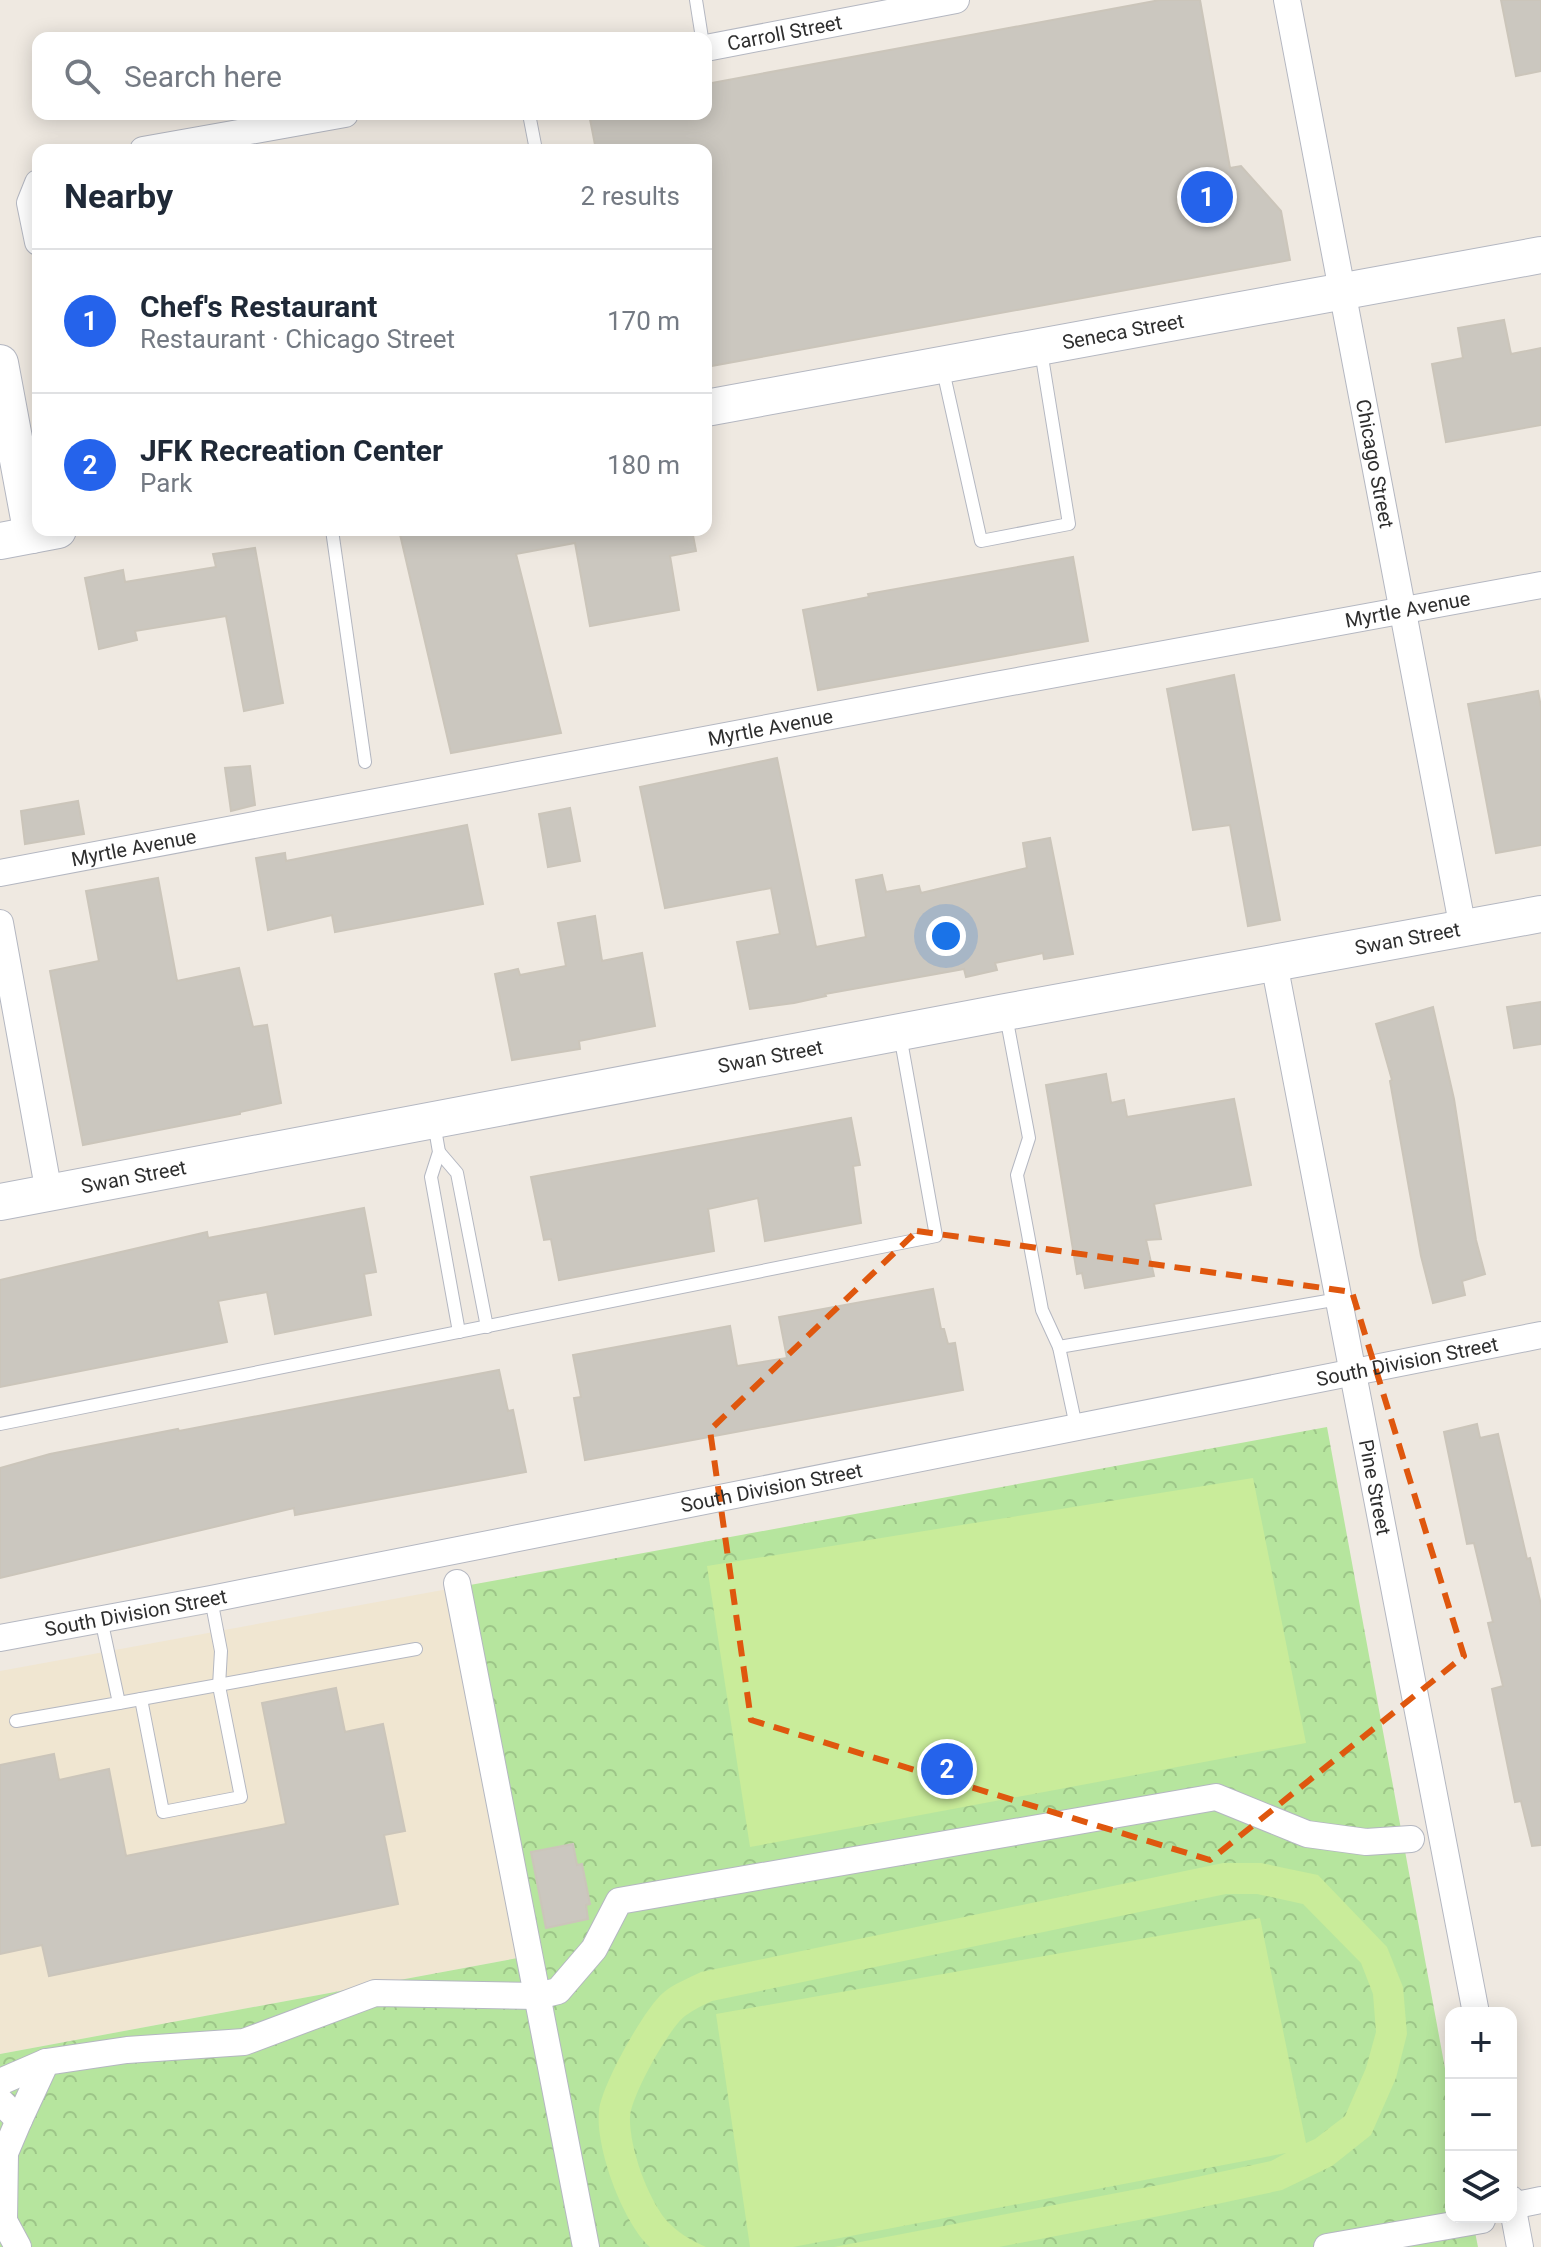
<!DOCTYPE html>
<html lang="en">
<head>
<meta charset="utf-8">
<style>
	:root { --surface:#fff; --page:#f6f6f7; --text:#1f2937; --muted:#747a83; --line:#e0e1e3; --accent:#2563eb }
	body { margin:0; font-family:Roboto,sans-serif; background:var(--page); color:var(--text) }
	.controls { position:absolute; right:24px; bottom:24px; display:grid; overflow:hidden; border-radius:16px; box-shadow:0 4px 20px #0003 }
	.controls button { width:72px; height:72px; display:grid; place-items:center; padding:0; border:0; border-bottom:2px solid var(--line); background:var(--surface); color:var(--text); font:40px sans-serif }
	.you { position:absolute; left:946px; top:936px; width:28px; height:28px; margin:-20px; border:6px solid #fff; border-radius:50%; background:#1a73e8; box-shadow:0 0 0 12px #1a73e833 }
	.badge { display:grid; place-items:center; width:52px; height:52px; border-radius:50%; background:var(--accent); color:#fff; font-size:26px; font-weight:700 }
	.pin { position:absolute; translate:-50% -50%; border:4px solid #fff; box-shadow:0 2px 8px #0006 }
	.list { margin:0; padding:0; list-style:none }
	h2 { display:flex; justify-content:space-between; align-items:center; height:104px; margin:0; padding:0 32px; font-size:34px }
	h2 small { font-size:26px; font-weight:400; color:var(--muted) }
	.list li { display:grid; grid-template-columns:52px 1fr auto; gap:24px; align-items:center; box-sizing:border-box; height:144px; padding:0 32px; border-top:2px solid var(--line) }
	.list b { display:block; font-size:30px; white-space:nowrap }
	.list p { margin:0; font-size:26px; white-space:nowrap; color:var(--muted) }
	.list em { font-size:26px; font-style:normal; color:var(--muted) }
	.icon { flex:none; width:44px; height:44px; fill:none; stroke:currentColor; stroke-width:2; stroke-linecap:round; stroke-linejoin:round }
	.map { position:relative; flex:none; width:1541px; height:2247px; overflow:hidden }
	.search { position:absolute; background:var(--surface); box-shadow:0 4px 20px #0003; left:32px; top:32px; width:680px; height:88px; display:flex; align-items:center; gap:20px; box-sizing:border-box; padding:0 28px; border-radius:16px; color:var(--muted); font-size:30px }
	.panel { position:absolute; background:var(--surface); box-shadow:0 4px 20px #0003; left:32px; top:144px; width:680px; height:392px; border-radius:16px }
	.map>svg:first-child { display:block }
	.education { fill:#f0e6d1 }
	.forest { fill:url(#forest-crowns) }
	.pitch { fill:#c9ec9a }
	.building { fill:#cbc7bf; stroke:#cbc5ba; stroke-width:2 }
	.lines { fill:none; stroke-linecap:round; stroke-linejoin:round }
	.lane-casing { stroke:#b4b7c1; stroke-width:14 }
	.street-casing { stroke:#b4b7c1; stroke-width:28 }
	.secondary-casing { stroke:#b4b7c1; stroke-width:38 }
	.lane { stroke:#fff; stroke-width:12 }
	.street { stroke:#fff; stroke-width:26 }
	.secondary { stroke:#fff; stroke-width:36 }
	.marked { fill:none; stroke:#df570e; stroke-width:6; stroke-dasharray:16 10; stroke-linejoin:round }
	.labels { text-anchor:middle; stroke-width:7; stroke-linejoin:round; paint-order:stroke }
	.street-label { font-size:20px; fill:#2e2e2e; stroke:#fff }
</style>
</head>
<body>
<div class="map">
<svg width="1541" height="2247" viewBox="0 0 1541 2247">
	<defs>
		<pattern id="forest-crowns" width="20" height="18" patternUnits="userSpaceOnUse" patternTransform="scale(2)"><rect width="20" height="18" fill="#b6e59e"/><path d="M2 6a3 3 0 1 1 6 0M12 15a3 3 0 1 1 6 0" fill="none" stroke="#9dc588"/></pattern>
	</defs>
	<rect width="100%" height="100%" fill="#efe9e1"/>
	<polygon class="education" points="470,1585 539,1954 0,2054 0,1671"/>
	<polygon class="forest" points="1327,1427 1451,2101 1451,2217 1472,2217 1478,2247 0,2247 0,2054 539,1954 470,1585"/>
	<g class="pitch">
		<polygon points="1253,1478 1306,1743 750,1847 707,1566"/>
		<path d="M1223,1863H1261L1318,1875L1387,1947L1403,1987L1407,2034L1396,2078L1371,2135L1332,2166L1282,2190L1175,2213L999,2247H834L1169,2183L1271,2161L1286,2153L793,2247H750L716,2014L1260,1918L1306,2143L1315,2139L1345,2116L1366,2068L1376,2032L1373,1994L1361,1963L1303,1904L1257,1894H1226L712,2001C703,2005 693,2010 685,2016C669,2028 631,2096 630,2117C629,2146 647,2197 666,2220C677,2232 690,2240 706,2247H650C623,2223 595,2147 599,2111C601,2086 644,2009 663,1993C673,1984 689,1978 701,1972Z"/>
	</g>
	<g class="building">
		<polygon points="1160,0 1200,0 1230,168 1241,166 1281,211 1290,260 706,367 706,150 596,150 589,114 706,114 706,84"/>
		<polygon points="1501,0 1541,0 1541,71 1516,76"/>
		<polygon points="1504,320 1511,354 1541,348 1541,425 1446,442 1432,364 1463,358 1458,328"/>
		<polygon points="399,530 692,530 696,551 670,556 679,610 590,626 575,543 516,554 561,733 451,753"/>
		<polygon points="255,548 283,703 244,711 226,616 135,631 137,640 99,649 85,578 123,570 125,582 216,567 213,554"/>
		<polygon points="1073,557 1088,641 818,690 803,610 869,597 868,594"/>
		<polygon points="1234,675 1280,920 1248,926 1230,825 1193,830 1167,689"/>
		<polygon points="1538,691 1541,707 1541,845 1496,853 1468,704"/>
		<polygon points="777,758 816,947 866,937 856,880 882,875 886,892 919,886 921,893 1027,868 1023,843 1050,838 1073,954 1044,959 1043,953 995,963 997,970 966,977 964,969 825,994 826,996 794,1003 750,1009 737,942 780,934 771,888 665,908 640,787"/>
		<polygon points="250,766 255,805 231,811 225,768"/>
		<polygon points="78,801 84,834 25,844 21,811"/>
		<polygon points="570,808 580,861 548,867 539,814"/>
		<polygon points="467,825 483,904 335,932 332,915 268,930 256,858 285,853 286,861"/>
		<polygon points="158,878 177,981 239,968 253,1027 267,1025 281,1103 240,1112 240,1114 83,1145 50,971 99,961 86,891"/>
		<polygon points="595,916 602,961 642,953 655,1026 579,1041 580,1049 512,1060 495,974 518,969 520,975 566,966 558,923"/>
		<polygon points="1541,1002 1541,1044 1514,1048 1507,1007"/>
		<polygon points="1433,1007 1454,1099 1476,1240 1485,1274 1462,1281 1465,1295 1433,1303 1421,1256 1390,1081 1392,1080 1376,1024"/>
		<polygon points="1106,1074 1111,1103 1124,1100 1127,1117 1234,1099 1251,1185 1154,1204 1161,1239 1146,1240 1154,1276 1085,1288 1082,1273 1077,1274 1046,1085"/>
		<polygon points="851,1118 860,1165 853,1166 861,1223 765,1241 758,1198 708,1209 714,1251 559,1280 551,1239 544,1240 531,1177"/>
		<polygon points="364,1208 376,1272 364,1274 371,1315 275,1334 267,1292 218,1301 227,1342 0,1387 0,1280 207,1232 208,1238"/>
		<polygon points="933,1289 941,1329 944,1329 948,1344 955,1343 963,1390 585,1460 574,1398 581,1397 573,1355 730,1326 737,1366 787,1358 779,1317"/>
		<polygon points="499,1370 508,1411 513,1410 526,1472 295,1515 294,1508 0,1578 0,1468 50,1454 178,1429 179,1431"/>
		<polygon points="1477,1424 1480,1438 1498,1434 1527,1559 1530,1558 1541,1605 1541,1845 1532,1846 1521,1801 1515,1802 1492,1689 1503,1686 1488,1623 1493,1622 1474,1543 1467,1544 1444,1432"/>
		<polygon points="336,1688 345,1732 383,1724 405,1831 384,1835 398,1904 49,1976 42,1945 0,1954 0,1765 54,1754 59,1780 109,1769 126,1856 286,1824 262,1703"/>
		<polygon points="573,1844 577,1865 582,1864 590,1904 586,1905 588,1919 546,1928 531,1852"/>
	</g>
	<g class="lines">
		<g class="lane-casing">
			<g id="lane">
				<polyline points="696,0 702,38"/>
				<polyline points="529,114 536,150"/>
				<polyline points="942,366 981,541 1069,524 1041,351"/>
				<polyline points="332,530 365,762"/>
				<polyline points="1006,1016 1029,1138 1017,1175 1042,1310 1059,1347 1339,1299"/>
				<polyline points="434,1123 439,1152 431,1177 459,1332"/>
				<polyline points="439,1152 457,1173 487,1327"/>
				<polyline points="1059,1347 1076,1426"/>
				<polyline points="0,1424 936,1236 900,1035"/>
				<polyline points="141,1699 163,1812 241,1797 219,1686 221,1651 211,1599"/>
				<polyline points="119,1703 416,1649"/>
				<polyline points="16,1721 119,1703 101,1619"/>
			</g>
		</g>
		<g class="street-casing">
			<g id="street">
				<path id="s1" d="M1287,0L1463,929"/>
				<path id="s2" d="M706,48L956,0"/>
				<polyline points="143,150 345,114"/>
				<polyline points="38,183 30,203 38,242"/>
				<path id="s3" d="M0,873L990,686L1541,585"/>
				<polyline points="0,923 49,1193"/>
				<path id="s4" d="M1274,963L1476,2013"/>
				<polyline points="457,1583 586,2247"/>
				<path id="s5" d="M0,1638L211,1599L1541,1335"/>
				<polyline points="0,2082 46,2062"/>
				<polyline points="0,2101 19,2120 46,2062 127,2050 244,2042 375,1993 537,1996 558,1991 594,1949 619,1901 1216,1797 1307,1834 1366,1842 1411,1839"/>
				<polyline points="1511,2199 1520,2247"/>
				<polyline points="1512,2206 1541,2200"/>
				<polyline points="18,2247 4,2221 5,2153 19,2120"/>
				<polyline points="1327,2247 1482,2220"/>
			</g>
		</g>
		<g class="secondary-casing">
			<g id="secondary">
				<polyline points="0,363 32,535"/>
				<path id="s6" d="M706,408L1541,255"/>
				<polyline points="0,541 58,530"/>
				<path id="s7" d="M0,1202L1006,1012L1541,914"/>
			</g>
		</g>
		<use href="#lane" class="lane"/>
		<use href="#street" class="street"/>
		<use href="#secondary" class="secondary"/>
	</g>
	<path class="marked" d="M917,1231L1352,1292L1464,1656L1210,1860L751,1720L710,1430Z"/>
	<g class="labels">
		<g class="street-label">
			<text dy="7" stroke="none"><textPath href="#s2" startOffset="80">Carroll Street</textPath></text>
			<text dy="7" stroke="none"><textPath href="#s6" startOffset="424">Seneca Street</textPath></text>
			<text dy="7" stroke="none"><textPath href="#s1" startOffset="472">Chicago Street</textPath></text>
			<text dy="7" stroke="none"><textPath href="#s3" startOffset="1432">Myrtle Avenue</textPath></text>
			<text dy="7" stroke="none"><textPath href="#s3" startOffset="784">Myrtle Avenue</textPath></text>
			<text dy="7" stroke="none"><textPath href="#s3" startOffset="136">Myrtle Avenue</textPath></text>
			<text dy="7" stroke="none"><textPath href="#s7" startOffset="1432">Swan Street</textPath></text>
			<text dy="7" stroke="none"><textPath href="#s7" startOffset="784">Swan Street</textPath></text>
			<text dy="7" stroke="none"><textPath href="#s7" startOffset="136">Swan Street</textPath></text>
			<text dy="7" stroke="none"><textPath href="#s5" startOffset="1434">South Division Street</textPath></text>
			<text dy="7" stroke="none"><textPath href="#s5" startOffset="786">South Division Street</textPath></text>
			<text dy="7" stroke="none"><textPath href="#s4" startOffset="534">Pine Street</textPath></text>
			<text dy="7" stroke="none"><textPath href="#s5" startOffset="138">South Division Street</textPath></text>
		</g>
	</g>
</svg>
<div class="controls">
<button>+</button>
<button>−</button>
<button><svg class="icon" aria-label="layers" viewBox="0 0 24 24"><path d="M12 4l9 5-9 5-9-5zM3 14l9 5 9-5"/></svg></button>
</div>
<div class="you"></div>
<div class="pin badge" style="left:1207px;top:197px">1</div>
<div class="pin badge" style="left:947px;top:1769px">2</div>
<div class="search"><svg class="icon" aria-label="search" viewBox="0 0 24 24"><circle cx="10" cy="10" r="6"/><path d="M15 15l6 6"/></svg>Search here</div>
<section class="panel">
<h2>Nearby<small>2 results</small></h2>
<ul class="list">
<li><span class="badge">1</span><div><b>Chef's Restaurant</b><p>Restaurant · Chicago Street</p></div><em>170 m</em></li>
<li><span class="badge">2</span><div><b>JFK Recreation Center</b><p>Park</p></div><em>180 m</em></li>
</ul>
</section>
</div>
</body>
</html>
